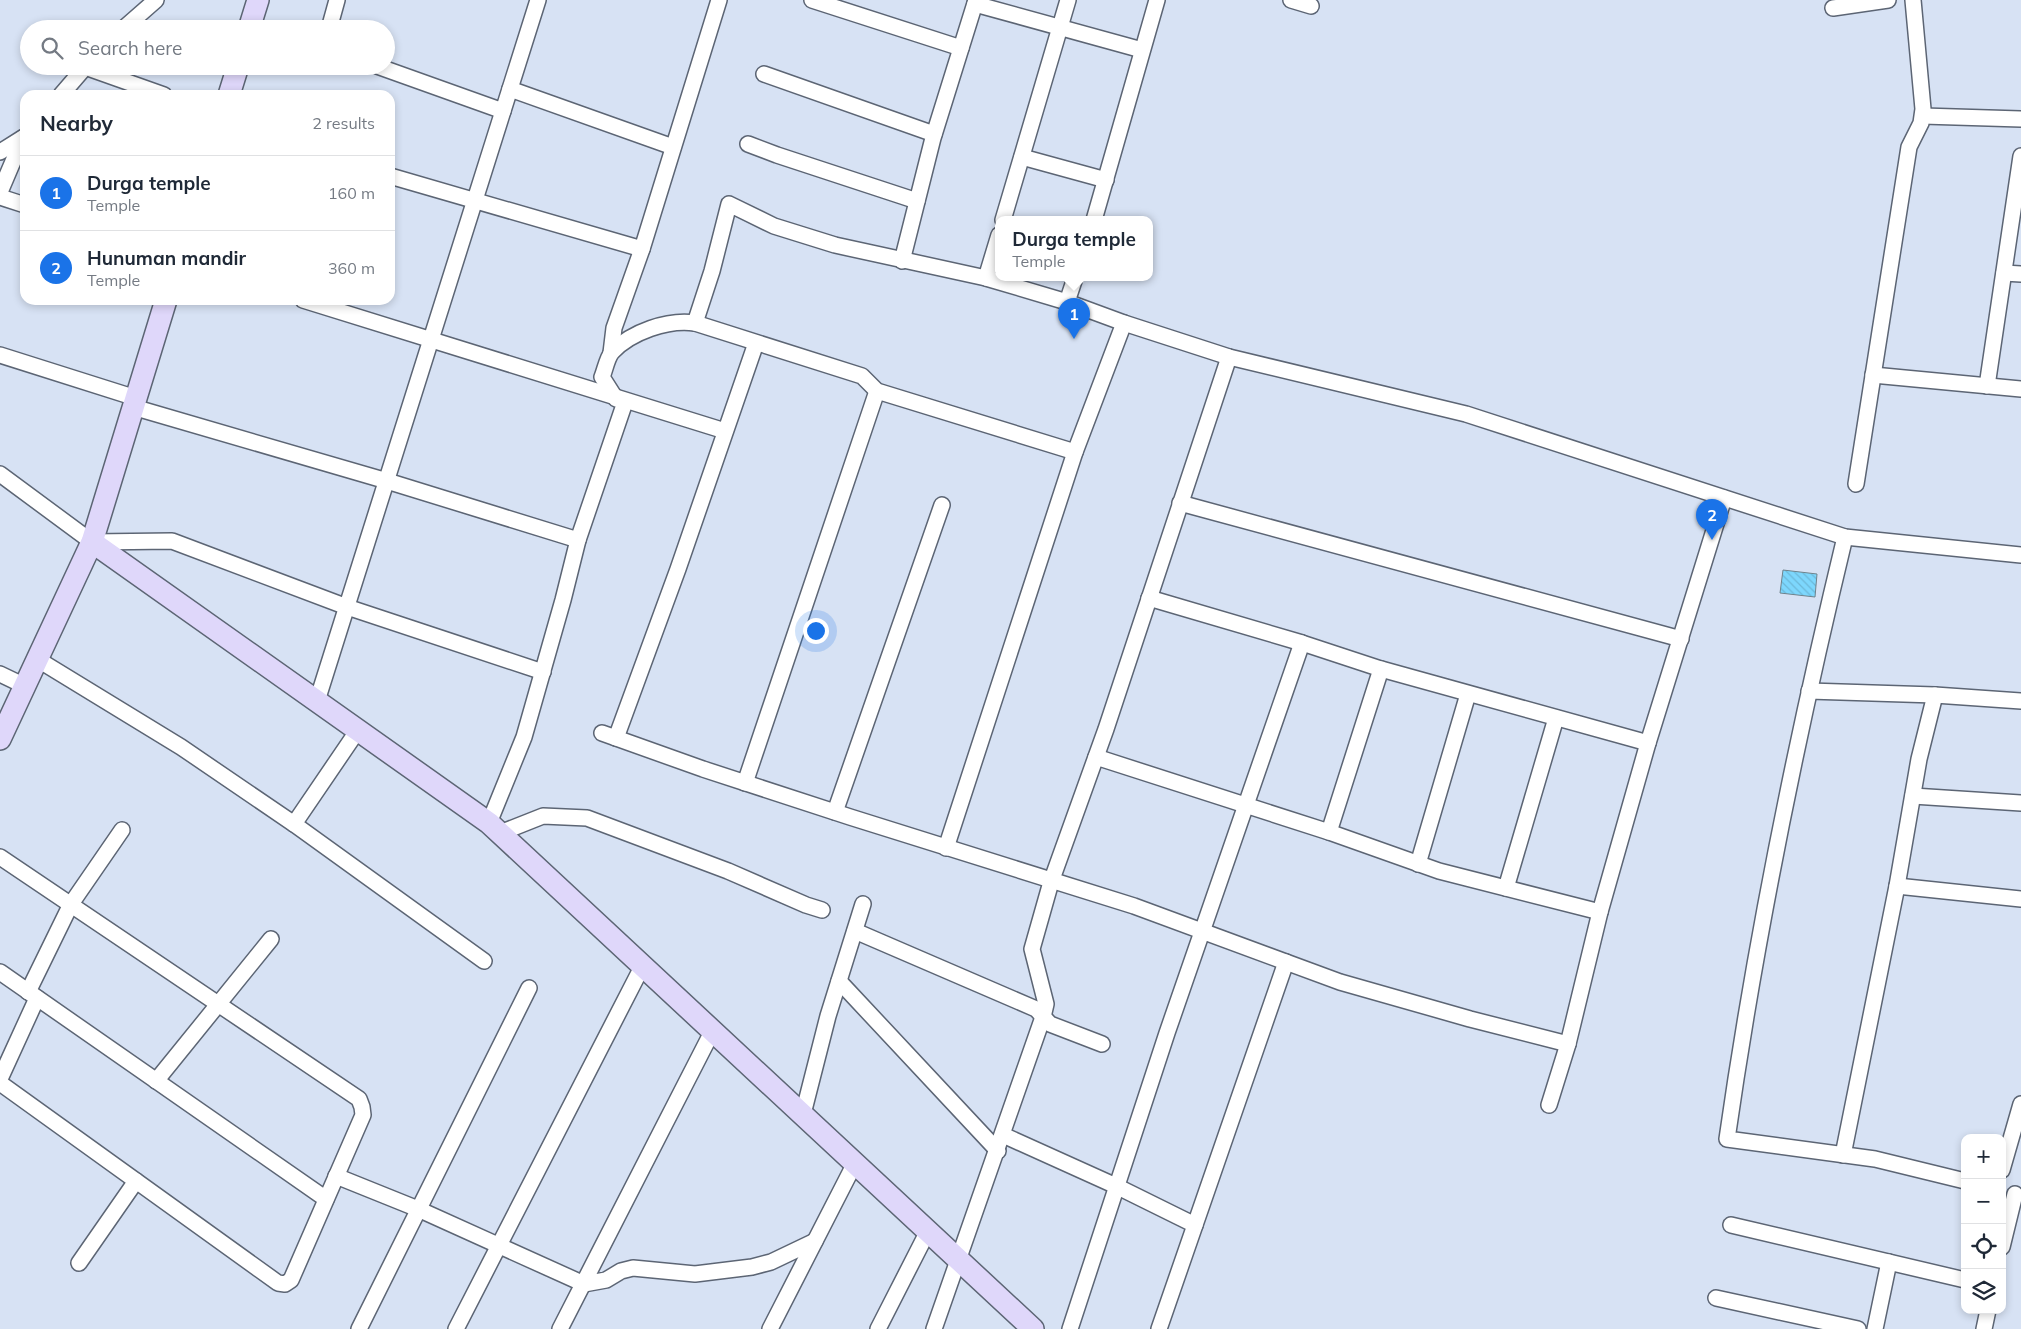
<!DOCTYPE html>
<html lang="en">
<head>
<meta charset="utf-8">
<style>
	:root { --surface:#fff; --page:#f6f6f7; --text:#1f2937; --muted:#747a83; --line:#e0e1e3; --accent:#1a73e8 }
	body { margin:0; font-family:Mulish,sans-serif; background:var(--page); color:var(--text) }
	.controls { position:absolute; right:15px; bottom:15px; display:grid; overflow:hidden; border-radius:10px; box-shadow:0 2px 8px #0003 }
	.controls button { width:45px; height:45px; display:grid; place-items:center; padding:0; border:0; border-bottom:1px solid var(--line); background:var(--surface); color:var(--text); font:25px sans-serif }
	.you { position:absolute; left:815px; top:630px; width:18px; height:18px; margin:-12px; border:4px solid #fff; border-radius:50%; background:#1a73e8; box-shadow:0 0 0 8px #1a73e833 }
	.badge { display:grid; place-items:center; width:32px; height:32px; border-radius:50%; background:var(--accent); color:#fff; font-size:16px; font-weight:700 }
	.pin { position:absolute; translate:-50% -41px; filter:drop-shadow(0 1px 2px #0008) }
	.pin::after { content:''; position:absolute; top:26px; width:18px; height:15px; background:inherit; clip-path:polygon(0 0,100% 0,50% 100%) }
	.popup { position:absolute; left:995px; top:216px; width:158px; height:65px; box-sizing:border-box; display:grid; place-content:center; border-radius:10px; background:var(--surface); filter:drop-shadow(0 1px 4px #0005); font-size:16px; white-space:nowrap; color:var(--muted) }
	.popup b { font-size:19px; color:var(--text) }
	.popup::after { content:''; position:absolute; left:50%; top:100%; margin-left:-10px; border:10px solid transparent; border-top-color:var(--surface) }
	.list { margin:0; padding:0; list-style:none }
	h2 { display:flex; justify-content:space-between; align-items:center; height:65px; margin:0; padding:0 20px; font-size:21px }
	h2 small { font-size:16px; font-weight:400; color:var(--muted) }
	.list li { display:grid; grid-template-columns:32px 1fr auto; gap:15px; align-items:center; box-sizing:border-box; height:75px; padding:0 20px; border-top:1px solid var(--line) }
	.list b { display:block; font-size:19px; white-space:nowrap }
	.list p { margin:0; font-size:16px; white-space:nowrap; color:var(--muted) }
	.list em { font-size:16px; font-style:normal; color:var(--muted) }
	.icon { flex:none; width:28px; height:28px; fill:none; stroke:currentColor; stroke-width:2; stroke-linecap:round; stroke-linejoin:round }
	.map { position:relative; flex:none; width:2021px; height:1329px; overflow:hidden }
	.search { position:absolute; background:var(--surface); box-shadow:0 2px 8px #0003; left:20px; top:20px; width:375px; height:55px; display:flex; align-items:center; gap:12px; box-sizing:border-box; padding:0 18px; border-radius:28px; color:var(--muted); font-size:19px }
	.panel { position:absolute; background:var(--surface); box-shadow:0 2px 8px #0003; left:20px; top:90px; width:375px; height:215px; border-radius:15px }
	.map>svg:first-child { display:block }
	.building { fill:url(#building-back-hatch); stroke:#6f838c }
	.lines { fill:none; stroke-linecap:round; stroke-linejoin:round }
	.street-casing { stroke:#5c6574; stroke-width:18 }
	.secondary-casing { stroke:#5c6574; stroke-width:24 }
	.street { stroke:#fff; stroke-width:15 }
	.secondary { stroke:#dfd7fa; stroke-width:21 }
</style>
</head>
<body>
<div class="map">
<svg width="2021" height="1329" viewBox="0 0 2021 1329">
	<defs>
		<pattern id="building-back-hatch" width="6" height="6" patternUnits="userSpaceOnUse" patternTransform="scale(1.25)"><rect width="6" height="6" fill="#7dd7fd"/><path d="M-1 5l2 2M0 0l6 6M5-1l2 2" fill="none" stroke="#6cb8d9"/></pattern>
	</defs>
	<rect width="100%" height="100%" fill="#d7e2f4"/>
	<polygon class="building" points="1783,570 1817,574 1815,597 1780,593"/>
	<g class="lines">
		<g class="street-casing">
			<g id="street">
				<polyline points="812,0 961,48"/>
				<polyline points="1291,0 1311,6"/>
				<polyline points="975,4 1142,50"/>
				<polyline points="1833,8 1888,0"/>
				<polyline points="123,29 156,0"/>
				<polyline points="329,29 337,0"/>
				<polyline points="377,66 503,111"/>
				<polyline points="85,67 164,95"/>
				<polyline points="764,74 934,134"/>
				<polyline points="510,89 673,147"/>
				<polyline points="61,95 86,66"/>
				<polyline points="1923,116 2021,119"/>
				<polyline points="748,144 777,155 917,201"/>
				<polyline points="0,152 24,137"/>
				<polyline points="1022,157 1106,180"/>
				<polyline points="390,176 642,249"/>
				<polyline points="0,192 23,138"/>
				<polyline points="0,197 25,205"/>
				<polyline points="1003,220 1068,0"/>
				<polyline points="1094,220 1157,0"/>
				<polyline points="902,261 933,138 976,0"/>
				<polyline points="2004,273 2021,274"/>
				<polyline points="986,278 999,235"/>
				<polyline points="303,300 725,431"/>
				<polyline points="1067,302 1075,278"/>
				<polyline points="695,323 862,376 877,391 1075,452"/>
				<polyline points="611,353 614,328 642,249 719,0"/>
				<polyline points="0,355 136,398"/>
				<polyline points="1873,375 2021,389"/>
				<polyline points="1987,386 2021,156"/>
				<path d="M616,399L602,377C605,370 607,358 612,352C631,332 668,319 695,323L712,271L729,204L774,226L835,245L986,278L1067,302L1124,323L1229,357L1466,414L1845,537L2021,555"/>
				<polyline points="133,407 387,481 578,540"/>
				<polyline points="0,474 92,542 172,541 347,607 543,672"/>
				<polyline points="1856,484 1909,147 1921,123 1923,109 1913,0"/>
				<polyline points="1180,503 1681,639"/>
				<path d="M1845,537C1797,736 1756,936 1727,1139L1875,1159L1965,1181"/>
				<polyline points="1149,598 1302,643 1381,669 1648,743"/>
				<polyline points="37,659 181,747 294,824 484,961"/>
				<polyline points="0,674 25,686"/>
				<polyline points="1809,691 1935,695 2021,701"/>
				<polyline points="317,701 538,0"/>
				<polyline points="602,733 703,769 850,817 1134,906 1340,982 1470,1019 1568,1044"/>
				<polyline points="616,738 678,569 756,343"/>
				<polyline points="1096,757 1329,832 1439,871 1600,912"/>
				<polyline points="745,783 877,391"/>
				<polyline points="1913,796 2021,803"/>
				<polyline points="835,812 942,505"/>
				<polyline points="489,823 524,737 563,600 578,540 625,402"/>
				<polyline points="294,824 358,730"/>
				<polyline points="1329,832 1381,669"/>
				<polyline points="500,833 543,816 587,818 728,871 806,905 822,910"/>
				<polyline points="946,848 1075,452 1124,323"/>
				<polyline points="0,857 359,1099 362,1107 363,1115 291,1280 285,1284 278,1283 0,1083"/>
				<polyline points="1418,864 1468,694"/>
				<polyline points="1897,886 2021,899"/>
				<polyline points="1506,888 1556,718"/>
				<polyline points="855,931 1036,1009 1050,1024 1102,1044"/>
				<polyline points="0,972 326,1199"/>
				<polyline points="839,981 998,1151"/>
				<polyline points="28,992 71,904 122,830"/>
				<polyline points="0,1079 37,998"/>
				<polyline points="156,1081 271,939"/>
				<polyline points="1549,1105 1568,1044 1600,912 1648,743 1724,498"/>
				<polyline points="803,1114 828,1016 863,904"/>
				<polyline points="1003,1135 1116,1186 1195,1225"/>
				<polyline points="1843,1155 1897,886 1919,759 1935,695"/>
				<polyline points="2002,1170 2021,1104"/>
				<polyline points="336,1176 418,1209 584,1284 606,1280 621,1271 633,1268 695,1274 752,1267 771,1262 815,1241"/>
				<polyline points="1731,1225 1965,1280"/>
				<polyline points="2002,1247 2015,1194"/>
				<polyline points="79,1263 136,1181"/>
				<polyline points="1716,1298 1858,1329"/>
				<polyline points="359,1329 529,988"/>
				<polyline points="456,1329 643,965"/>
				<polyline points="560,1329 713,1030"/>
				<polyline points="770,1329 855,1163"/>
				<polyline points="878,1329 928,1231"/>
				<polyline points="934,1329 1043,1017 1046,1004 1032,949 1051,882 1106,729 1229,357"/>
				<polyline points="1070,1329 1167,1033 1302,643"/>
				<polyline points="1159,1329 1286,962"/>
				<polyline points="1875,1329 1889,1262"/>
				<polyline points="1984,1329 1988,1310"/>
			</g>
		</g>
		<g class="secondary-casing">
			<g id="secondary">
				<polyline points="249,29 258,0"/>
				<polyline points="229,95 238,66"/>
				<polyline points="92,542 489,823 1033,1329"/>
				<polyline points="0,739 92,542 166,300"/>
			</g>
		</g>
		<use href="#street" class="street"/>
		<use href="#secondary" class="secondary"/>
	</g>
</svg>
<div class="controls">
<button>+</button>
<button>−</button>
<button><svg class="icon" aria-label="locate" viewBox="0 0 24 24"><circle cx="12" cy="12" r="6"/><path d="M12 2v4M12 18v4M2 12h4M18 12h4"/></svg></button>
<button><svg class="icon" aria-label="layers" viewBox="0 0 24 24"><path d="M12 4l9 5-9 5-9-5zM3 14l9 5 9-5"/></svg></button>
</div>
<div class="you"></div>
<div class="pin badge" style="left:1074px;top:339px">1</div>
<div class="popup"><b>Durga temple</b>Temple</div>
<div class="pin badge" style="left:1712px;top:540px">2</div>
<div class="search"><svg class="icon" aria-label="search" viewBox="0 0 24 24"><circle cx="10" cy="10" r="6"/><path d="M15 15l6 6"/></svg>Search here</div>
<section class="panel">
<h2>Nearby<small>2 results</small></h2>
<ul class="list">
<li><span class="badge">1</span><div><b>Durga temple</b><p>Temple</p></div><em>160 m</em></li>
<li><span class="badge">2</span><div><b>Hunuman mandir</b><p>Temple</p></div><em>360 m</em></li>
</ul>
</section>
</div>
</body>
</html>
